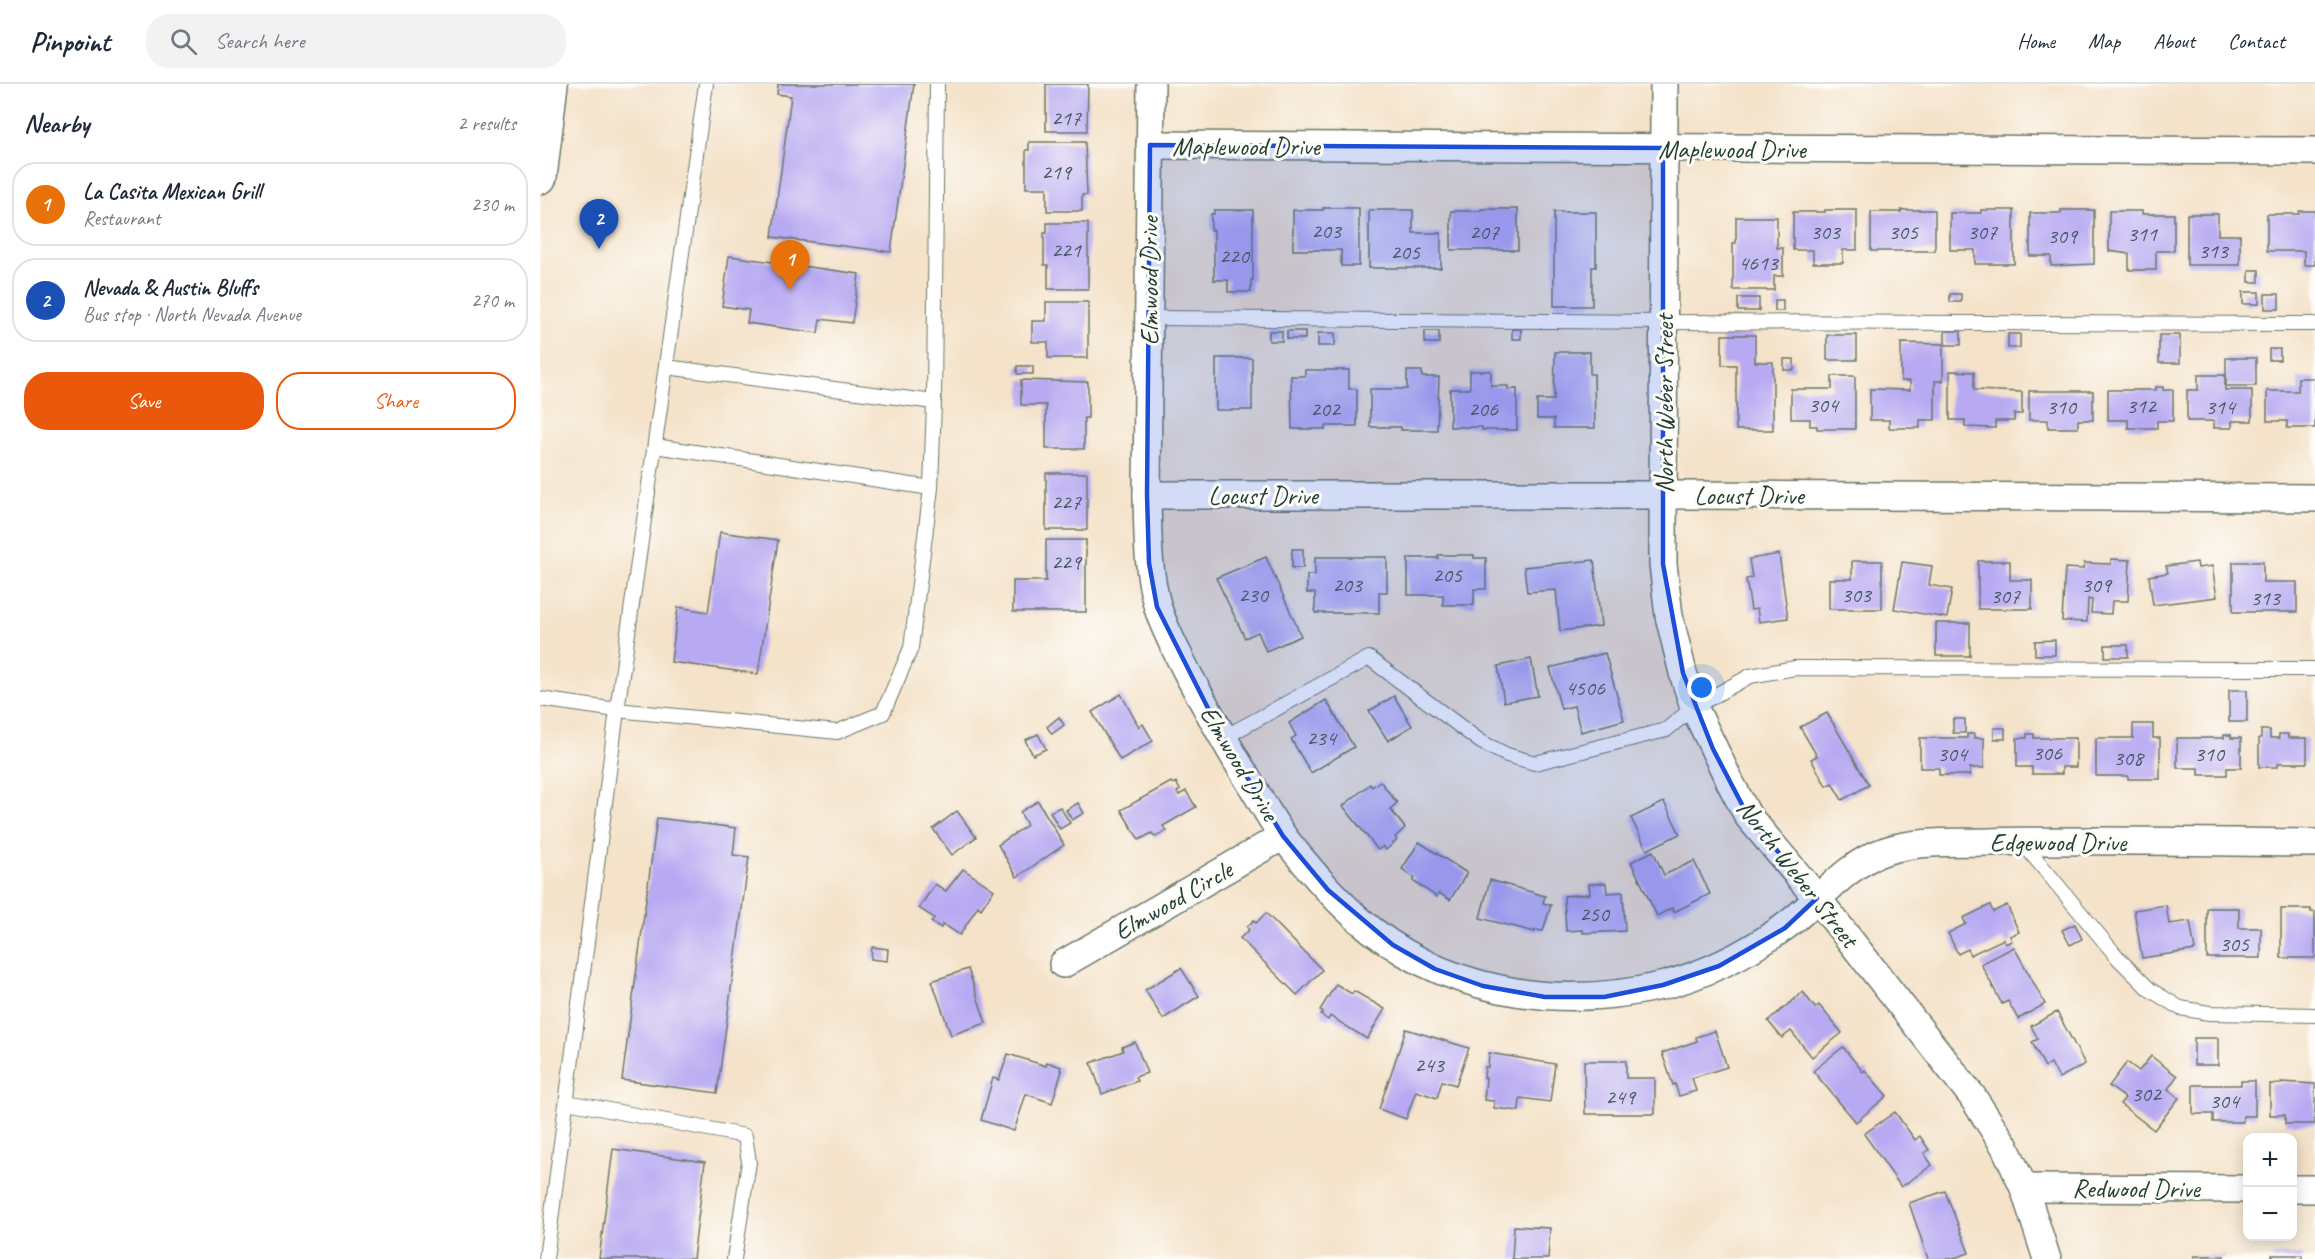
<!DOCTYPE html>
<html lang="en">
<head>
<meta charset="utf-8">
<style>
	:root { --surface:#fff; --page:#f2f2f3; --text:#1f2937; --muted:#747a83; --line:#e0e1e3; --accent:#ea580c }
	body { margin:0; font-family:Caveat,sans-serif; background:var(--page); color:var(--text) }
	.controls { position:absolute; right:18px; bottom:18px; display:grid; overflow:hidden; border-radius:12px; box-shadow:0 3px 15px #0003 }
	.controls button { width:54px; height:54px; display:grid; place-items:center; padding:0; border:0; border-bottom:2px solid var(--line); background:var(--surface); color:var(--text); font:30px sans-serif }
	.you { position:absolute; left:1162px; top:604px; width:21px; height:21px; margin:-15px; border:4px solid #fff; border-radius:50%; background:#1a73e8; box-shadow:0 0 0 9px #1a73e833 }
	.badge { display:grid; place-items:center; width:39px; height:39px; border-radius:50%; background:var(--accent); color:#fff; font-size:20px; font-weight:700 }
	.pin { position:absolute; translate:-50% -50px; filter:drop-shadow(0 2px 3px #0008) }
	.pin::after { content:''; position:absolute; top:32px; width:21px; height:18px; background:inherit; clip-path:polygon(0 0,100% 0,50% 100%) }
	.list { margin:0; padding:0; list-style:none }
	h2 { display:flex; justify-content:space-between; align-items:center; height:78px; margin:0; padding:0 24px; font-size:26px }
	h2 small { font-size:20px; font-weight:400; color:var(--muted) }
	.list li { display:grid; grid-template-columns:39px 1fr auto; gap:18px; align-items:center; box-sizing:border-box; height:84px; margin:0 12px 12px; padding:0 12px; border:2px solid var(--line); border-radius:24px }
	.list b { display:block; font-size:22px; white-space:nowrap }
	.list p { margin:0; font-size:20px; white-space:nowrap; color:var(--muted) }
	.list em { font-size:20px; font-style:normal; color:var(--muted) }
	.actions { display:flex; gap:12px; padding:18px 24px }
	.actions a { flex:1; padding:14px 0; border:2px solid var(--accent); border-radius:24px; text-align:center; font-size:21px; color:var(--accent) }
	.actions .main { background:var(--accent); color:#fff }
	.icon { flex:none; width:33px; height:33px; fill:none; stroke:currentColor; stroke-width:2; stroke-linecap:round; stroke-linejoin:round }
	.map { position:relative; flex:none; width:1775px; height:1175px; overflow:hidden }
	header { display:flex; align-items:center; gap:36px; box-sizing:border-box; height:84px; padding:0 30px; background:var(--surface); border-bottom:2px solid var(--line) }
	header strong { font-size:28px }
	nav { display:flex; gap:33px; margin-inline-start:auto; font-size:21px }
	.search { width:420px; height:54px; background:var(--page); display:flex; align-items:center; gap:15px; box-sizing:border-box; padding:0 21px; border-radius:24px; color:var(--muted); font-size:22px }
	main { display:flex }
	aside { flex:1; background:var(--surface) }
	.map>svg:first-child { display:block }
	.building { fill:#b7a9f2 }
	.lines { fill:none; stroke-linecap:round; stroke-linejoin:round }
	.service-casing { stroke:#6a7768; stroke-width:16 }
	.minor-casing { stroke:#6a7768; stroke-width:30 }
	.primary-casing { stroke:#6a7768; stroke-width:36 }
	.service { stroke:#fff; stroke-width:14 }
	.minor { stroke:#fff; stroke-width:27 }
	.primary { stroke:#fff; stroke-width:33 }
	.marked { fill:#1d4ed8; fill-opacity:0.2; stroke:#1d4ed8; stroke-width:4.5; stroke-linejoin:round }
	.labels { text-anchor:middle; stroke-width:6; stroke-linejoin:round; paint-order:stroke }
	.number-label { font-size:22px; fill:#455864 }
	.street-label { font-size:26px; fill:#1f3d34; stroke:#fdfcf7 }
</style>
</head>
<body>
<header>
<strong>Pinpoint</strong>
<div class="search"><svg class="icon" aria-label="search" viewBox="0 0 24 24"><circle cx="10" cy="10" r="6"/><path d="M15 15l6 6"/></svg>Search here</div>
<nav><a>Home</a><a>Map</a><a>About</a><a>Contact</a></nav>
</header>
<main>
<aside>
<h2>Nearby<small>2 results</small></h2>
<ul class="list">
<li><span class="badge" style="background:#e8710a">1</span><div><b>La Casita Mexican Grill</b><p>Restaurant</p></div><em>230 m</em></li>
<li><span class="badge" style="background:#1a4fb4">2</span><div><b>Nevada &amp; Austin Bluffs</b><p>Bus stop · North Nevada Avenue</p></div><em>270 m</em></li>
</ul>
<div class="actions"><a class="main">Save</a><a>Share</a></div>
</aside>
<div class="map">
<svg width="1775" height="1175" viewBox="0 0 1775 1175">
	<rect width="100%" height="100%" fill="#fdfcf7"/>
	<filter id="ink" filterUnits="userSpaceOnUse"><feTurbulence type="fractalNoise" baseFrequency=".0167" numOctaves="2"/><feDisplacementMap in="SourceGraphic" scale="12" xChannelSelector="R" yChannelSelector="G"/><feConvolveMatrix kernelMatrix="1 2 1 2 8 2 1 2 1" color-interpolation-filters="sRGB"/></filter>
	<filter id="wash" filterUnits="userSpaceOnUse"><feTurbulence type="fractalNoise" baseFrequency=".008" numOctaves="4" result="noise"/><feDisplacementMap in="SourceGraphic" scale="24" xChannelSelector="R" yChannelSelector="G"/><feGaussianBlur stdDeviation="1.35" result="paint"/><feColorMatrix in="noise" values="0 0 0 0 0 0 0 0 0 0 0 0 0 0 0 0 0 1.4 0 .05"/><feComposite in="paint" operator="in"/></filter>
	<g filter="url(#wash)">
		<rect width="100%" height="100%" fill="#f4e2c9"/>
		<g id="blocks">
			<g class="building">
				<polygon points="238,0 374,0 351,168 232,153 251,12 237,10"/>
				<polygon points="506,0 548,0 547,47 506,47"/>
				<polygon points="489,58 545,58 547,111 542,111 542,127 507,127 507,104 486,104 486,66 489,66"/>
				<polygon points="783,124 819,124 819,182 801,182 801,166 753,166 753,126 783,126"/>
				<polygon points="941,125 978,125 978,166 911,166 911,127 941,127"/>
				<polygon points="674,126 713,126 713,196 711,196 711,208 688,208 688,196 674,196 674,146 671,146 671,130 674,130"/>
				<polygon points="829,126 873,126 873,149 901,149 901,184 829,184"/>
				<polygon points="1285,126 1317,126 1317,166 1303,166 1303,179 1273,179 1273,166 1253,166 1253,128 1285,128"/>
				<polygon points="1361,126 1395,126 1395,167 1331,167 1331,128 1361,128"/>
				<polygon points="1441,126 1474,126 1474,180 1435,180 1435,166 1410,166 1410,129 1441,129"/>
				<polygon points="1521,126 1554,126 1554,180 1511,182 1511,172 1490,172 1490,129 1521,129"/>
				<polygon points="1569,127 1602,127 1602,130 1634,130 1634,167 1616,167 1616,186 1589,186 1589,170 1569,167"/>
				<polygon points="1759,127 1775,127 1775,181 1764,181 1764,167 1727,167 1727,130 1759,130"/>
				<polygon points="1014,128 1056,128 1056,183 1052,183 1052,222 1014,222"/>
				<polygon points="1647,130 1678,130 1678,151 1700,151 1700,181 1647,181"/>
				<polygon points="1196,133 1237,133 1237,164 1243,164 1243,192 1234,192 1234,206 1193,206 1193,159 1196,159"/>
				<polygon points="507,139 548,139 548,205 508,205 508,181 504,181 504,149 507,149"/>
				<polygon points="189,172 319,190 312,239 280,235 278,249 207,239 209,226 182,222"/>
				<rect x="1709" y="186" width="10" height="12"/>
				<rect x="1703" y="208" width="16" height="12"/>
				<rect x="1410" y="210" width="11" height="8"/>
				<rect x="1725" y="210" width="14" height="15"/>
				<rect x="1198" y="214" width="21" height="13"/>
				<rect x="1235" y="216" width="8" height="11"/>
				<polygon points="506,218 548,218 548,274 508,274 508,258 492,258 492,237 506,237"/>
				<rect x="972" y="245" width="9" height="10"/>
				<rect x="729" y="247" width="13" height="10"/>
				<rect x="747" y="247" width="18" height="8"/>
				<rect x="885" y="247" width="14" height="12"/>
				<rect x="1405" y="247" width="16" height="14"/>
				<rect x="778" y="249" width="17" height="13"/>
				<rect x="1468" y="250" width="12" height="14"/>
				<polygon points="1182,251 1215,251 1215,278 1233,278 1233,346 1196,346 1196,281 1182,281"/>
				<rect x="1287" y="251" width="30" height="25"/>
				<rect x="1619" y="251" width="21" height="28"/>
				<polygon points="1361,259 1403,260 1403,297 1395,297 1395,336 1380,336 1380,344 1349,344 1349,336 1330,336 1330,305 1370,306 1370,297 1361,297"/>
				<rect x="1729" y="265" width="11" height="11"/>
				<polygon points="1015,268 1050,268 1050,290 1054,290 1055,344 1014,344 1014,335 997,335 997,316 1014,316"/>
				<rect x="676" y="274" width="36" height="52"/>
				<rect x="1686" y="274" width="30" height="28"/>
				<rect x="1244" y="275" width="10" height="11"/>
				<rect x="477" y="282" width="16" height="8"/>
				<polygon points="765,286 809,286 809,305 817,305 817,342 785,342 785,345 752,345 751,292 765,292"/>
				<polygon points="867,287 882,287 882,293 899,293 897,346 861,346 861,343 830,343 830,305 867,305"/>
				<polygon points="930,287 951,287 951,302 968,302 968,305 977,305 977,346 942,346 942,343 910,343 910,305 930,305"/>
				<polygon points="1410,287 1434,288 1434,306 1482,308 1482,330 1474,330 1474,337 1455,337 1455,344 1425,343 1425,336 1410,336"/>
				<polygon points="1658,291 1685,291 1685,306 1712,306 1712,337 1692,337 1692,344 1674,344 1674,337 1647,337 1647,306 1658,306"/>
				<polygon points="1292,292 1315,292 1315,345 1277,345 1277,342 1270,342 1270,335 1251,335 1251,305 1292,305"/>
				<polygon points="1758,294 1775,294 1775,344 1747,344 1747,337 1727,337 1727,307 1758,307"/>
				<polygon points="481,296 548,298 548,334 544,334 544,365 506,365 506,321 481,321"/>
				<polygon points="1616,303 1623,303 1623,306 1633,306 1633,337 1617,337 1617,344 1588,344 1588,336 1568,336 1568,306 1616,306"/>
				<polygon points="1489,307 1553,307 1553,336 1538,336 1538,344 1508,344 1508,336 1489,336"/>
				<rect x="506" y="389" width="41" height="57"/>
				<polygon points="180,448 238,456 218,590 131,578 138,523 168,528"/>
				<polygon points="506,456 546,456 546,528 473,528 473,497 506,497"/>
				<rect x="752" y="465" width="11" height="19"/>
				<polygon points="1239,470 1248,534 1219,538 1217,525 1211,526 1206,495 1212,494 1209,475"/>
				<polygon points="898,471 934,471 934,474 946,474 946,505 934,505 934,521 903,521 903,511 868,511 868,474 898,474"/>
				<polygon points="726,473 761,552 726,567 718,548 705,554 676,494"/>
				<polygon points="775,473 847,473 847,508 839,508 839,529 775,529 775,509 767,509 767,491 775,491"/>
				<polygon points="1571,475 1590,476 1588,517 1572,517 1571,530 1551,529 1552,516 1548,515 1547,538 1522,537 1525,484 1543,485 1544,479 1571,480"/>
				<polygon points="1054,476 1061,542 1020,547 1016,506 987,508 984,483"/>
				<polygon points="1312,477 1342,477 1342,525 1289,525 1289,495 1312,495"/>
				<polygon points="1438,477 1470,477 1470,496 1492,496 1492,525 1438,525"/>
				<polygon points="1362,478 1392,482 1389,501 1412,505 1407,534 1354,525"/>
				<polygon points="1657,478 1658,484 1672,482 1677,513 1613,521 1609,492 1628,489 1626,482"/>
				<polygon points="1693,478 1723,478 1723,498 1757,498 1757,528 1693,528"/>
				<rect x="1396" y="539" width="34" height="33"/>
				<polygon points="1515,556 1515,571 1495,571 1495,557"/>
				<rect x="1565" y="561" width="23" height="12"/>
				<polygon points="1065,569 1084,636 1041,648 1034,622 1021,625 1010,584"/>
				<polygon points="991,575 998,612 964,618 958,582"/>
				<rect x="1689" y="606" width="18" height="32"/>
				<polygon points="581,610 599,643 603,640 613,657 580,676 552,628"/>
				<polygon points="854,612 872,642 848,657 829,627"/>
				<polygon points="786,616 814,663 771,689 751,655 756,652 749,639"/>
				<polygon points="1287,629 1329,701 1302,716 1292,699 1286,702 1271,675 1277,672 1260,643"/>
				<polygon points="519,633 524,641 512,650 507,643"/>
				<rect x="1413" y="635" width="12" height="14"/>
				<polygon points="1593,640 1613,640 1613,654 1620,654 1620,695 1588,695 1588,692 1556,692 1556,654 1593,654"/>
				<rect x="1454" y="644" width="11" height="11"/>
				<polygon points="1721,646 1730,646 1730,654 1739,654 1739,650 1748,650 1748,654 1767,654 1767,679 1738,679 1738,683 1719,683 1719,654 1721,654"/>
				<polygon points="498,650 506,665 493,671 485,656"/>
				<polygon points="1427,650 1434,650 1434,654 1444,654 1444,684 1430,684 1430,691 1399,691 1399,684 1380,684 1380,654 1427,654"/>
				<polygon points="1487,650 1494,650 1494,654 1536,654 1536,683 1522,683 1522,690 1492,690 1492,683 1477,683 1477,654 1487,654"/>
				<polygon points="1684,651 1691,651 1691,654 1701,654 1701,684 1687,684 1687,691 1659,691 1659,684 1637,684 1637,654 1684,654"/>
				<polygon points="840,697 857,719 850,725 865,744 855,753 857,756 846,766 843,762 838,766 803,722 830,700 832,703"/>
				<polygon points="631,698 633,700 636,698 640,706 637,708 639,711 646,707 656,723 623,742 627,747 615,753 612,749 599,756 581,726"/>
				<polygon points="498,717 524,761 477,793 458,761 487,741 480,728"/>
				<polygon points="1124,718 1140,750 1107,766 1091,734"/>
				<polygon points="538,719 544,729 532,736 526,726"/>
				<polygon points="520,723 530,739 520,745 510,728"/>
				<polygon points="417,727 436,753 412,771 393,745"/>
				<polygon points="117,734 196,744 193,771 209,773 177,1009 82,996"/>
				<polygon points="879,758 927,789 910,816 899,809 897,813 873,797 875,794 862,785"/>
				<polygon points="1113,767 1124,791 1154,777 1170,810 1134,828 1132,824 1117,832 1091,778"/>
				<polygon points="423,785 454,806 441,825 438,822 420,851 403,840 401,844 391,838 394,834 379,824 395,800 406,807"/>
				<polygon points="950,796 1005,812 1003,819 1011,821 1003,847 995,846 995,848 940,834"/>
				<polygon points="1066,799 1067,809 1083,808 1085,847 1043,849 1043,846 1026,847 1024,812 1050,810 1049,800"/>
				<polygon points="1450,821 1453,828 1467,821 1479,848 1470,852 1472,857 1465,860 1464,855 1430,871 1428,865 1418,870 1408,849 1426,840 1423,834"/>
				<polygon points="1626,821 1629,840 1650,837 1655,866 1602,874 1594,826"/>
				<polygon points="1667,824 1699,824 1699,844 1721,844 1721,874 1667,874"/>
				<polygon points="1741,825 1771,825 1771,828 1775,828 1775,874 1741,874"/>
				<polygon points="726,829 782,886 757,911 700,854 709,846 707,843 714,836 716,839"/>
				<polygon points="1535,840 1542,855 1530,861 1522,846"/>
				<polygon points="332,863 348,865 347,877 331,875"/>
				<polygon points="1474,863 1505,920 1478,935 1468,917 1462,920 1441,880"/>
				<polygon points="641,884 659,912 623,935 605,906"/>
				<polygon points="428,885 446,939 411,951 392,897"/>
				<polygon points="796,900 812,910 814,907 845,925 827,955 790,932 788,936 781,931 783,928 780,926"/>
				<polygon points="1263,908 1275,924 1279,921 1302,949 1272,973 1251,947 1242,954 1228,937"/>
				<polygon points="1517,928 1545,980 1519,994 1511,979 1505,983 1492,958 1498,955 1491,942"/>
				<polygon points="866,945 929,964 916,1001 902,997 897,1014 876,1007 866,1035 839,1025"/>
				<polygon points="1175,947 1187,983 1152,994 1156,1007 1139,1012 1135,1000 1133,1001 1122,969 1157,957 1156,953"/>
				<rect x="1654" y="954" width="24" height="27"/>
				<polygon points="595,958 607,989 595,993 597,997 562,1010 551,979 583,967 582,963"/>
				<polygon points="1303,963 1323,988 1325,986 1347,1012 1316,1038 1273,987"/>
				<polygon points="949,969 1015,980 1010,1018 980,1014 979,1027 954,1024 954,1017 944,1016 946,994 944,994 945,983 948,983"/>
				<polygon points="468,970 506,982 507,978 521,983 520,986 522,987 512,1019 486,1010 474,1047 441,1036 453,994 459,996"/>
				<polygon points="1611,972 1637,992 1628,1005 1639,1014 1614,1046 1580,1020 1585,1014 1569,1002 1587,978 1599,987"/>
				<polygon points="1044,977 1086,977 1086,994 1115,994 1115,1030 1045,1030"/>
				<polygon points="1701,997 1715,997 1715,1032 1703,1032 1703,1038 1673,1038 1673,1030 1653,1030 1653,1001 1701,1001"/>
				<polygon points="1741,998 1775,1000 1775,1040 1745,1040 1745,1031 1730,1031 1730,1000 1741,1000"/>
				<polygon points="1355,1028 1375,1056 1380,1052 1389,1066 1384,1069 1392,1081 1361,1103 1324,1050"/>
				<polygon points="73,1065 165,1078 153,1175 59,1175"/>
				<polygon points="1405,1107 1429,1169 1411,1175 1388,1175 1369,1119"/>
				<polygon points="974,1142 1010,1144 1008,1175 972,1175"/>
				<rect x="1732" y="1171" width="30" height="4"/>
				<rect x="1654" y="1172" width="30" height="3"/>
			</g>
		</g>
	</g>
	<g filter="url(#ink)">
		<use href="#blocks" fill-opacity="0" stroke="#6a7768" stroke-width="1.5"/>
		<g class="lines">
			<g class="service-casing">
				<g id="service">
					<polyline points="166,0 77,626 297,648 343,629 371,564 391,404"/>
					<polyline points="608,234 1124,238 1775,240"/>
					<polyline points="126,283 394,318 397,0"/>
					<polyline points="115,362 391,404 394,318"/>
					<polyline points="0,615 77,626 6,1175"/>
					<polyline points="683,654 829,574 941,658 967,671 995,679 1126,646 1154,623 1210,592 1255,584 1775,585"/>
					<polyline points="1481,757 1578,874 1609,905 1640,924 1669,929 1775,931"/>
					<polyline points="27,1018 205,1052 209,1078 194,1175"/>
				</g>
			</g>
			<g class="minor-casing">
				<g id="minor">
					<path d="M611,0L607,411C608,448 607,487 618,524C625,547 638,570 649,592C666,623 683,654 701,684C716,707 729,733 745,755C767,782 790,810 816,833C900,908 1014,927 1121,902C1164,891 1206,870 1243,844C1277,820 1304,781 1345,767C1377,756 1416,759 1450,758C1558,755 1667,758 1775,759"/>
					<polyline points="1124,0 1123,480 1129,532 1143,589 1154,623 1191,700 1208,732 1277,814 1432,1012 1464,1061 1484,1104 1507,1175"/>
					<polyline points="610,61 1775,67"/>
					<polyline points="607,411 1147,411 1775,414"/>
					<polyline points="523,880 743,752"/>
					<polyline points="1484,1104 1708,1105"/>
					<polyline points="1752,1105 1775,1105"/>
				</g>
			</g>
			<g class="primary-casing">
				<polyline id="primary" points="0,93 11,0"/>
			</g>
			<use href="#service" class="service"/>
			<use href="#minor" class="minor"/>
			<use href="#primary" class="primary"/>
		</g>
	</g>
	<path class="marked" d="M610,61L1123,64V480L1143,589L1173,665L1208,732L1277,814L1245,844L1179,882L1123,901L1064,913H1005L943,902L895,885L853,861L788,806L743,752L683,654L617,523L609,479L607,411Z"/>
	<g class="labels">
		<g class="number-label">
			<text x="526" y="41">217</text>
			<text x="516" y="95">219</text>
			<text x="786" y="154">203</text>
			<text x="944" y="155">207</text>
			<text x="1285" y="155">303</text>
			<text x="1363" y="155">305</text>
			<text x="1442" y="155">307</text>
			<text x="1602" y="157">311</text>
			<text x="1522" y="159">309</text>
			<text x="526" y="173">221</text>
			<text x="1673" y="174">313</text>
			<text x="865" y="175">205</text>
			<text x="694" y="179">220</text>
			<text x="1218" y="186">4613</text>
			<text x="1283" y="328">304</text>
			<text x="1601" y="329">312</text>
			<text x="1521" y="330">310</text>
			<text x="1680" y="330">314</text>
			<text x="785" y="332">202</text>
			<text x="943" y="332">206</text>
			<text x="526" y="425">227</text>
			<text x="526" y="485">229</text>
			<text x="907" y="498">205</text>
			<text x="807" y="508">203</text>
			<text x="1556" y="508">309</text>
			<text x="713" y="518">230</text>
			<text x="1316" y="518">303</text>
			<text x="1465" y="519">307</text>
			<text x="1725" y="521">313</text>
			<text x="1045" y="611">4506</text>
			<text x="781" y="661">234</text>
			<text x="1507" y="676">306</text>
			<text x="1412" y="677">304</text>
			<text x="1669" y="677">310</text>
			<text x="1588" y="681">308</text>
			<text x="1054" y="837">250</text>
			<text x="1694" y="867">305</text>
			<text x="889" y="988">243</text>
			<text x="1606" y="1017">302</text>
			<text x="1080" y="1020">249</text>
			<text x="1684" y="1024">304</text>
		</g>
		<g class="street-label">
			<text x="706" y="71">Maplewood Drive</text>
			<text x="1192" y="74">Maplewood Drive</text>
			<text transform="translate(609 197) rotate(-90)" y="9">Elmwood Drive</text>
			<text transform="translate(1124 320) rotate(-90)" y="9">North Weber Street</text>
			<text x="723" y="420">Locust Drive</text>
			<text x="1209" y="420">Locust Drive</text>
			<text transform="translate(700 679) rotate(59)" y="9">Elmwood Drive</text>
			<text x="1518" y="767">Edgewood Drive</text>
			<text transform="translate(1258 789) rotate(52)" y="9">North Weber Street</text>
			<text transform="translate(633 816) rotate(-30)" y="9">Elmwood Circle</text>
			<text x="1596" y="1113">Redwood Drive</text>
		</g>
	</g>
</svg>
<div class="controls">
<button>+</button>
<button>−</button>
</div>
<div class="you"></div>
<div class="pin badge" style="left:250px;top:206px;background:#e8710a">1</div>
<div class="pin badge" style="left:59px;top:165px;background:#1a4fb4">2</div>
</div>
</main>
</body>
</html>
